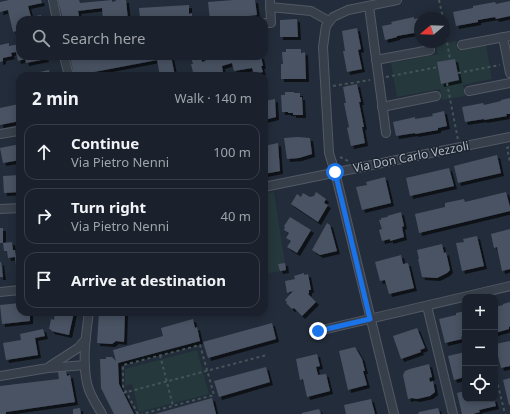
<!DOCTYPE html>
<html lang="en">
<head>
<meta charset="utf-8">
<style>
	:root { --surface:#1a212c; --page:#232934; --text:#f1f3f6; --muted:#9fa3a9; --line:#383e48 }
	body { margin:0; font-family:"Noto Sans",sans-serif; background:var(--page); color:var(--text) }
	.controls { position:absolute; right:12px; bottom:12px; display:grid; overflow:hidden; border-radius:8px; box-shadow:0 2px 10px #0003 }
	.controls button { width:36px; height:36px; display:grid; place-items:center; padding:0; border:0; border-bottom:1px solid var(--line); background:var(--surface); color:var(--text); font:20px sans-serif }
	.compass { position:absolute; left:414px; top:12px; width:36px; height:36px; border-radius:50%; background:var(--surface); box-shadow:0 2px 10px #0003; rotate:251deg }
	.stop { position:absolute; width:12px; height:12px; margin:-9px; border:3px solid #1a73e8; border-radius:50%; background:#fff }
	.stop.end { background:#1a73e8; border-color:#fff; box-shadow:0 1px 4px #0008 }
	.list { margin:0; padding:0; list-style:none }
	h2 { display:flex; justify-content:space-between; align-items:center; height:52px; margin:0; padding:0 16px; font-size:17px }
	h2 small { font-size:13px; font-weight:400; color:var(--muted) }
	.list li { display:grid; grid-template-columns:26px 1fr auto; gap:12px; align-items:center; box-sizing:border-box; height:56px; margin:0 8px 8px; padding:0 8px; border:1px solid var(--line); border-radius:12px }
	.list b { display:block; font-size:15px; white-space:nowrap }
	.list p { margin:0; font-size:13px; white-space:nowrap; color:var(--muted) }
	.list em { font-size:13px; font-style:normal; color:var(--muted) }
	.icon { flex:none; width:22px; height:22px; fill:none; stroke:currentColor; stroke-width:2; stroke-linecap:round; stroke-linejoin:round }
	.map { position:relative; flex:none; width:510px; height:414px; overflow:hidden }
	.search { position:absolute; background:var(--surface); box-shadow:0 2px 10px #0003; left:16px; top:16px; width:252px; height:44px; display:flex; align-items:center; gap:10px; box-sizing:border-box; padding:0 14px; border-radius:12px; color:var(--muted); font-size:15px }
	.panel { position:absolute; background:var(--surface); box-shadow:0 2px 10px #0003; left:16px; top:72px; width:252px; height:244px; border-radius:12px }
	.map>svg:first-child { display:block }
	.green { fill:#25383b }
	.building { fill:#4a5363; filter:url(#shadow) }
	.lines { fill:none; stroke-linecap:round; stroke-linejoin:round }
	.minor-casing { stroke:#525965; stroke-width:10 }
	.path { stroke:#435558; stroke-width:2; stroke-dasharray:3 3; stroke-linecap:butt }
	.minor { stroke:#373f4a; stroke-width:8 }
	.route { stroke:#1a73e8; stroke-width:5 }
	.labels { text-anchor:middle; stroke-width:3; stroke-linejoin:round; paint-order:stroke }
	.street-label { font-size:12px; fill:#b2b9c6; stroke:#1c242f }
</style>
</head>
<body>
<div class="map">
<svg width="510" height="414" viewBox="0 0 510 414">
	<defs>
		<filter id="shadow"><feDropShadow dx="3" dy="3" stdDeviation="0" flood-color="#0009"/></filter>
	</defs>
	<rect width="100%" height="100%" fill="#232c3a"/>
	<g class="green">
		<polygon points="456,41 458,50 486,45 492,79 463,85 465,96 442,100 440,89 397,97 391,63 438,54 436,44"/>
		<polygon points="274,192 286,270 264,274 264,193"/>
		<polygon points="197,350 209,394 139,412 132,384 125,386 125,369"/>
	</g>
	<g class="building">
		<polygon points="9,0 41,0 42,3 28,6 31,17 41,15 42,20 20,20 20,30 13,32 8,10 0,12 0,2"/>
		<polygon points="58,0 79,0 80,3 112,0 112,2 116,1 116,0 126,0 128,20 103,20 102,8 78,11 80,20 63,20"/>
		<polygon points="233,0 255,0 257,15 210,20 208,2"/>
		<polygon points="510,1 510,16 496,19 495,17 478,20 478,22 456,26 453,12 473,8 473,6 495,2 496,4"/>
		<polygon points="189,5 189,14 192,13 192,20 138,20 138,18 140,18 139,8"/>
		<polygon points="414,17 414,19 420,18 420,33 415,34 414,33 397,36 397,37 385,40 382,26 392,24 391,22"/>
		<polygon points="297,19 298,37 280,37 280,20"/>
		<polygon points="357,28 361,49 358,50 362,69 347,72 343,51 345,51 342,31"/>
		<polygon points="9,43 9,46 20,44 20,56 45,56 46,59 26,63 25,59 18,61 16,52 11,53 12,56 3,58 3,61 0,62 0,45"/>
		<polygon points="286,49 301,49 301,53 305,52 306,79 281,79 281,64 283,64 282,52 286,52"/>
		<polygon points="70,56 91,56 91,57 95,56 171,56 175,76 160,76 157,60 94,72 95,76 74,76"/>
		<polygon points="195,56 201,56 202,62 206,61 205,59 221,56 261,56 263,66 261,66 263,72 254,74 252,68 234,71 232,63 222,66 223,73 210,76 194,76 191,64 193,64 191,57"/>
		<polygon points="455,59 459,80 441,84 437,62"/>
		<polygon points="49,70 50,76 26,76 26,75"/>
		<polygon points="357,84 361,102 359,102 364,127 362,127 365,143 351,146 347,128 349,127 344,103 346,103 343,87"/>
		<polygon points="285,92 294,92 294,93 300,93 300,97 302,97 303,115 293,115 293,113 288,113 288,112 282,112 281,95 285,95"/>
		<polygon points="510,98 510,114 506,114 507,116 484,120 484,119 465,122 462,107 483,103 484,105 501,101 501,100"/>
		<polygon points="275,99 276,117 264,120 264,101"/>
		<polygon points="19,104 20,121 0,125 0,108"/>
		<polygon points="444,111 447,126 438,128 438,130 415,134 415,133 396,136 393,122 415,117 415,119 433,116 432,114"/>
		<polygon points="298,137 310,138 312,154 299,158 287,159 284,138"/>
		<polygon points="278,143 280,171 264,174 264,146"/>
		<polygon points="20,144 20,160 3,163 0,148"/>
		<polygon points="497,155 501,173 458,183 454,166"/>
		<polygon points="449,168 454,186 410,196 406,178"/>
		<polygon points="20,175 20,192 4,193 3,176"/>
		<polygon points="385,177 391,203 362,210 356,187 367,185 366,182"/>
		<polygon points="316,192 326,199 324,203 328,205 318,222 291,204 297,194 301,197 303,193 310,197 314,196"/>
		<polygon points="506,192 510,207 510,211 419,233 415,214 445,207 445,203 464,199 465,202"/>
		<polygon points="401,212 404,226 402,227 404,237 390,241 390,239 382,241 379,230 382,229 379,220 381,220 381,218 388,217 387,216"/>
		<polygon points="290,217 311,230 297,253 287,247 291,241 286,238 289,233 284,230 285,227 284,226"/>
		<polygon points="327,223 330,225 337,251 320,255 312,250"/>
		<rect x="0" y="228" width="3" height="15"/>
		<polygon points="510,229 510,269 502,271 497,247 494,248 491,234"/>
		<polygon points="477,236 484,266 462,271 456,243 464,242 463,239"/>
		<polygon points="12,242 13,250 15,250 16,257 20,256 20,275 17,275 15,257 8,258 7,251 4,251 3,243"/>
		<polygon points="442,244 444,253 446,252 450,270 447,273 437,278 422,277 418,259 419,259 417,250"/>
		<polygon points="401,255 403,264 408,263 414,288 389,294 385,280 380,281 375,262"/>
		<polygon points="0,262 1,262 3,277 0,277"/>
		<polygon points="285,263 286,270 280,271 278,264"/>
		<polygon points="304,273 304,275 308,274 311,290 309,290 309,293 308,294 316,302 302,316 294,308 292,309 286,303 287,302 285,300 293,291 287,293 285,281 295,279 294,276"/>
		<polygon points="510,302 510,327 509,327 509,329 495,333 495,307 503,305 503,304"/>
		<polygon points="20,303 20,312 30,312 30,321 2,324 0,305"/>
		<polygon points="465,311 465,336 461,337 462,339 445,343 439,319 456,315 456,313"/>
		<polygon points="55,312 74,312 69,335 51,331 52,330 49,329 51,319 54,320"/>
		<polygon points="99,312 125,312 124,342 116,341 112,344 97,343"/>
		<polygon points="193,319 195,328 197,327 200,341 118,363 119,384 134,414 114,414 101,388 100,359 106,359 106,357 112,357 116,361 113,350 163,336 161,328"/>
		<polygon points="272,323 276,339 208,358 203,342"/>
		<polygon points="417,328 425,348 420,350 421,352 401,359 393,336"/>
		<polygon points="43,329 45,336 35,338 38,355 6,360 3,343 21,340 20,334"/>
		<polygon points="510,341 510,366 501,368 495,344"/>
		<polygon points="355,347 362,359 365,371 363,371 367,385 348,390 339,351"/>
		<polygon points="465,352 465,377 454,380 448,356"/>
		<polygon points="317,354 320,366 316,367 318,375 326,374 330,391 307,397 303,379 300,380 296,359"/>
		<polygon points="429,364 432,377 429,378 430,382 433,381 435,392 430,396 417,399 412,398 408,399 403,375 405,371 410,369"/>
		<polygon points="266,367 270,382 219,397 214,381"/>
		<polygon points="66,371 67,376 70,375 75,402 6,412 6,414 0,414 0,386 59,379 58,372"/>
		<polygon points="510,378 510,405 509,405 503,380"/>
		<polygon points="465,391 465,399 494,399 496,406 479,410 480,412 473,414 462,414 457,393"/>
		<polygon points="212,398 216,414 155,414"/>
		<polygon points="371,399 375,414 346,414 344,405"/>
		<polygon points="80,408 81,414 73,414 73,409"/>
		<polygon points="438,408 440,414 418,414 419,412"/>
		<polygon points="319,409 321,414 302,414 302,413"/>
	</g>
	<g class="lines">
		<g class="minor-casing">
			<g id="minor">
				<polyline points="53,0 57,20"/>
				<polyline points="369,6 386,133"/>
				<polyline points="270,7 311,11 329,21"/>
				<polyline points="264,23 271,23 270,0"/>
				<polyline points="503,37 510,73"/>
				<polyline points="462,45 510,36"/>
				<polyline points="64,56 69,76"/>
				<polyline points="376,60 430,50"/>
				<polyline points="469,91 510,83"/>
				<polyline points="382,107 436,96"/>
				<polyline points="0,134 18,131"/>
				<polyline points="264,187 510,137"/>
				<polyline points="0,209 20,208"/>
				<polyline points="0,292 20,290"/>
				<polyline points="427,306 453,414"/>
				<path d="M89,312C86,334 82,361 87,383C89,394 96,404 102,414"/>
				<polyline points="318,331 510,286"/>
				<polyline points="50,366 78,348 86,339"/>
				<polyline points="0,376 48,368 85,365"/>
				<polyline points="394,414 335,172 329,153 323,47 325,32 326,26 333,17 348,10 397,0"/>
			</g>
		</g>
		<g class="path">
			<polyline points="439,0 443,18"/>
			<polyline points="444,25 450,59"/>
			<polyline points="458,73 500,65"/>
			<polyline points="386,77 438,67"/>
			<polyline points="447,83 458,140"/>
			<polyline points="333,86 370,80"/>
			<polyline points="509,147 507,148 510,162"/>
			<polyline points="340,157 348,161"/>
			<polyline points="160,355 173,406"/>
			<polyline points="495,373 505,414"/>
			<polyline points="123,393 267,355"/>
			<polyline points="138,414 123,386 123,365 200,345 214,395 142,414"/>
		</g>
		<use href="#minor" class="minor"/>
	</g>
	<g class="lines">
		<polyline class="route" points="318,331 370,319 335,172"/>
	</g>
	<g class="labels">
		<g class="street-label">
			<text transform="translate(411 157) rotate(-11)" y="4">Via Don Carlo Vezzoli</text>
		</g>
	</g>
</svg>
<div class="controls">
<button>+</button>
<button>−</button>
<button><svg class="icon" aria-label="locate" viewBox="0 0 24 24"><circle cx="12" cy="12" r="6"/><path d="M12 2v4M12 18v4M2 12h4M18 12h4"/></svg></button>
</div>
<svg class="compass" viewBox="-18 -18 36 36"><path d="M0-13l5 13h-10z" fill="#e53935"/><path d="M0 13l5-13h-10z" fill="#9fa3a9"/></svg>
<div class="stop" style="left:335px;top:172px"></div>
<div class="stop end" style="left:318px;top:331px"></div>
<div class="search"><svg class="icon" aria-label="search" viewBox="0 0 24 24"><circle cx="10" cy="10" r="6"/><path d="M15 15l6 6"/></svg>Search here</div>
<section class="panel">
<h2>2 min<small>Walk · 140 m</small></h2>
<ul class="list">
<li><svg class="icon" aria-label="ahead" viewBox="0 0 24 24"><path d="M12 20V5M6 11l6-6 6 6"/></svg><div><b>Continue</b><p>Via Pietro Nenni</p></div><em>100 m</em></li>
<li><svg class="icon" aria-label="right" viewBox="0 0 24 24"><path d="M7 20v-9h11M14 6l5 5-5 5"/></svg><div><b>Turn right</b><p>Via Pietro Nenni</p></div><em>40 m</em></li>
<li><svg class="icon" aria-label="arrive" viewBox="0 0 24 24"><path d="M6 21V4h12l-3 4 3 4H6"/></svg><div><b>Arrive at destination</b></div></li>
</ul>
</section>
</div>
</body>
</html>
